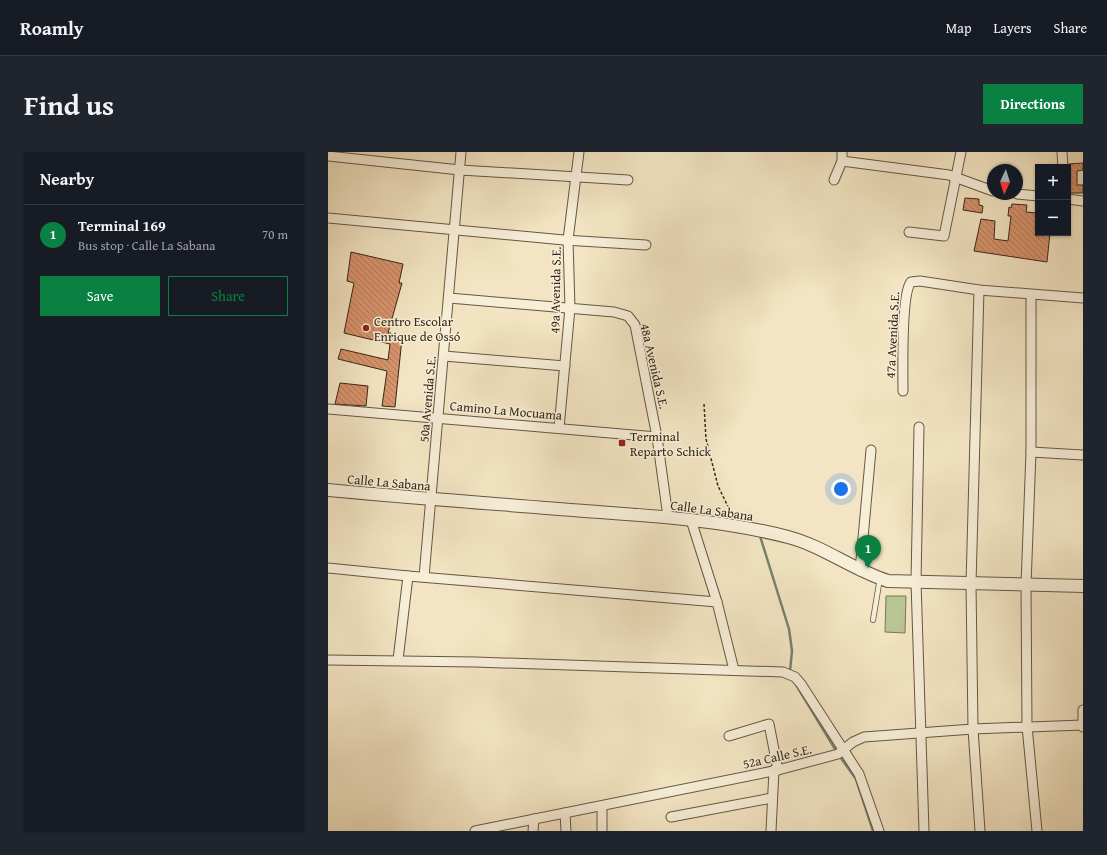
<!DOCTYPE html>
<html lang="en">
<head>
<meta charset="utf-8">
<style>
	:root { --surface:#171b24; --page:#20242c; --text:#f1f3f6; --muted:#9ea1a6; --line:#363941; --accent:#0b8043 }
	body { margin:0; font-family:"Gentium Book Plus",serif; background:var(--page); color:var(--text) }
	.controls { position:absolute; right:12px; top:12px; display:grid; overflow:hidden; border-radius:0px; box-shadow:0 1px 3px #0004 }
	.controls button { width:36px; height:36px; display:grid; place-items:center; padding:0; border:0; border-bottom:1px solid var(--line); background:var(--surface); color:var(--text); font:20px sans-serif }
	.compass { position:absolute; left:659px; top:12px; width:36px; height:36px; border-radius:50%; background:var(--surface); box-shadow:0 1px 3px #0004; rotate:184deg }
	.you { position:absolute; left:513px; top:337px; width:14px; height:14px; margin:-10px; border:3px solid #fff; border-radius:50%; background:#1a73e8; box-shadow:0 0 0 6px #1a73e833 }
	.badge { display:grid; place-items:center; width:26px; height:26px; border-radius:50%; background:var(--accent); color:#fff; font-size:13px; font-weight:700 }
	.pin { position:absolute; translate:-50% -33px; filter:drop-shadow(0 1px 2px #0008) }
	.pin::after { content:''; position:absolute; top:21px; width:14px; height:12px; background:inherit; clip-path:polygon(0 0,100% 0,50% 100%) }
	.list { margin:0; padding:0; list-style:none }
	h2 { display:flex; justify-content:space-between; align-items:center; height:52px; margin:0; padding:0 16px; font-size:17px }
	h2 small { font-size:13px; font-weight:400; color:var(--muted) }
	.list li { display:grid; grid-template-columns:26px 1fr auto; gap:12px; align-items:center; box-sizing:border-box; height:60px; padding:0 16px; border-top:1px solid var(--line) }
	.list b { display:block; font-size:15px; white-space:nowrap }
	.list p { margin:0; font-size:13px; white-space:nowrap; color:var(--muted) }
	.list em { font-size:13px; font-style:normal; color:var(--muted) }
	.actions { display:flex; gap:8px; padding:12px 16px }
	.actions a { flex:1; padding:9px 0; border:1px solid var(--accent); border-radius:0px; text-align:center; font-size:14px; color:var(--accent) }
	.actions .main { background:var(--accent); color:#fff }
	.map { position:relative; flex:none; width:755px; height:679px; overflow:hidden; border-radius:0px }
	header { display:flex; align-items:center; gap:24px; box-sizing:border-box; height:56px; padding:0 20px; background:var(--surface); border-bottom:1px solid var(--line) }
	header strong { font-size:19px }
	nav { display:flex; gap:22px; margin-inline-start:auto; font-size:14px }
	.intro { display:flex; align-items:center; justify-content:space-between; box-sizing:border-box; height:96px; padding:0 24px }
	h1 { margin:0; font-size:28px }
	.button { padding:10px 18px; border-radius:0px; background:var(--accent); color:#fff; font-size:14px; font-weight:700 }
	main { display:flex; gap:24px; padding:0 24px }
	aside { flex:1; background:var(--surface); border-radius:0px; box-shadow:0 1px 3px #0004 }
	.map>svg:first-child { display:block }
	.pitch { fill:#bac594; stroke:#797656 }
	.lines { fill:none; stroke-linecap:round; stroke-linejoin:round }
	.stream { stroke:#758371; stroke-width:2.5 }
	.building { fill:url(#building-back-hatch); stroke:#382718 }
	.service-casing { stroke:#675643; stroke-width:6 }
	.minor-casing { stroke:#675643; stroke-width:11 }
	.tertiary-casing { stroke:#675643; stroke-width:14 }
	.path { stroke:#382718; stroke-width:1.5; stroke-dasharray:3 2; stroke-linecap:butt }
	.service { stroke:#f7eed8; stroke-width:4.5 }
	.minor { stroke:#f7eed8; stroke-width:9 }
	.tertiary { stroke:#f7eed8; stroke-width:12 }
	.poi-dot { fill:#8f2418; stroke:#f7eed8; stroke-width:1.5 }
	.labels { text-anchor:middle; stroke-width:3; stroke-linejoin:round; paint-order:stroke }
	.street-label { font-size:13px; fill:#382718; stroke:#f7eed8 }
	.poi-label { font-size:13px; fill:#382718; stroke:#f7eed8; text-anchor:start }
</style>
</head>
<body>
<header>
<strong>Roamly</strong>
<nav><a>Map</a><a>Layers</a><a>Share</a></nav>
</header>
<div class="intro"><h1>Find us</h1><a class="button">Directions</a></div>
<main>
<aside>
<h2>Nearby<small></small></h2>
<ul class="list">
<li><span class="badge">1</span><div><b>Terminal 169</b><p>Bus stop · Calle La Sabana</p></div><em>70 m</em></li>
</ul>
<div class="actions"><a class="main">Save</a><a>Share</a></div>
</aside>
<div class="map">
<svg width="755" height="679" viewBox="0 0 755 679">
	<defs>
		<pattern id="building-back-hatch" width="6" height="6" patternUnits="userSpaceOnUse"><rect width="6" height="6" fill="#d7936c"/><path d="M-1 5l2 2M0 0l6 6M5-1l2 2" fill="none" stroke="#af7858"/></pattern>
	</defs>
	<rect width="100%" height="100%" fill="#f3e5c3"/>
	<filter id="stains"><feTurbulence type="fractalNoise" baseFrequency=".005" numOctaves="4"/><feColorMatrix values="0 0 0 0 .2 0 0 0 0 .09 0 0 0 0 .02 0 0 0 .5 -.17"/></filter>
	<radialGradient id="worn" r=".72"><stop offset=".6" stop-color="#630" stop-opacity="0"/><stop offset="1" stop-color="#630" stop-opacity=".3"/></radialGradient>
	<polygon class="pitch" points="558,444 578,444 577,481 557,480"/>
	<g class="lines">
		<g class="stream">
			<polyline points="432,384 461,477 464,499 462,519"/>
			<polyline points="467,531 510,602 528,627 545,679"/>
		</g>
	</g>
	<g class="building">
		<polygon points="755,11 755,18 749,19 749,33 755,33 755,41 741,41 741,12"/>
		<polygon points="637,46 651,47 651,53 655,54 654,61 635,58"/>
		<polygon points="684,52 699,53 698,60 710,61 710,81 722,81 719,110 646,99 653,67 667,69 666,87 680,89 683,64 680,64 681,55 683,56"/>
		<polygon points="23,100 75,112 71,131 74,131 60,181 63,181 62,184 74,186 67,255 54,254 59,219 10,207 13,197 60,208 62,192 16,181 26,131 19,129"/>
		<polygon points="12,231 40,234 38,254 7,252"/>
	</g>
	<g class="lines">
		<g class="service-casing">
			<polyline id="service" points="545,468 552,426"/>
		</g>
		<g class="minor-casing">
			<g id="minor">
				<polyline points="734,0 735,15"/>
				<polyline points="0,4 132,18 300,28"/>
				<polyline points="514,9 621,23 665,39"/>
				<polyline points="506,28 514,9 514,0"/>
				<polyline points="689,42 710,44"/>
				<polyline points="740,47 755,49"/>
				<polyline points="0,66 236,88 318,93"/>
				<polyline points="581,80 616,84 633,0"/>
				<polyline points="651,138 643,432 645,577 652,679"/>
				<polyline points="703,143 703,300 698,433 699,574 709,679"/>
				<polyline points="121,146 286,160 300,164 307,173 329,285 340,365"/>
				<polyline points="116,204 237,214"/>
				<path d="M575,239C575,219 573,142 583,130L592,129L651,138L755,146"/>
				<polyline points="0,257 329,285"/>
				<polyline points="591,275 588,430 596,679"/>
				<polyline points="231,276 242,156 240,88 251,0"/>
				<polyline points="703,300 755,303"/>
				<polyline points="363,368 389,450 406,518"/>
				<polyline points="0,416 80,424 389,450"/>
				<polyline points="532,419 543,298"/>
				<polyline points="96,425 133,0"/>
				<polyline points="0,508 147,510 455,520 467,525 473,532 531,622 551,679"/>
				<polyline points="70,508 80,424"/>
				<polyline points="755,558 755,575"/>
				<polyline points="401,584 441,572 450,618"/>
				<polyline points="274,654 274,679"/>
				<polyline points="237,661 238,679"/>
				<polyline points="343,665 444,646"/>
				<polyline points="147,679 450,618 510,602 525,590 536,585 645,577 755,573"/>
				<polyline points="205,679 206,667"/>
				<polyline points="443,679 446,618"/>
			</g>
		</g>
		<g class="tertiary-casing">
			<path id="tertiary" d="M0,338C85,346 171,352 257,359C325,364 394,368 460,385C495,394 525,418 560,429L755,434"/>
		</g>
		<polyline class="path" points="376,252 378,287 390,334 405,365"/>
		<use href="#service" class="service"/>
		<use href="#minor" class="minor"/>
		<use href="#tertiary" class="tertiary"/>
	</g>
	<g class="poi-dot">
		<circle cx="38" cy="176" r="4"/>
		<rect x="290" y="287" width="8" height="8" rx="2"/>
	</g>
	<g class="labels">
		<g class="street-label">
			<text transform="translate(227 138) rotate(-89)" y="5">49a Avenida S.E.</text>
			<text transform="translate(564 183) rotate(-87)" y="5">47a Avenida S.E.</text>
			<text transform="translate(327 214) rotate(77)" y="5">48a Avenida S.E.</text>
			<text transform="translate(99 247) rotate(-85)" y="5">50a Avenida S.E.</text>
			<text transform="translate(178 258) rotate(5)" y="5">Camino La Mocuama</text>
			<text transform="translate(61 330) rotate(5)" y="5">Calle La Sabana</text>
			<text transform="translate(384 358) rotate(8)" y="5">Calle La Sabana</text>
			<text transform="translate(449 604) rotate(-13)" y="5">52a Calle S.E.</text>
		</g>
		<g class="poi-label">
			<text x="46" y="174">Centro Escolar<tspan x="46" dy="15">Enrique de Ossó</tspan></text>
			<text x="302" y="289">Terminal<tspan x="302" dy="15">Reparto Schick</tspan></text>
		</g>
	</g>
	<rect width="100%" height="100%" filter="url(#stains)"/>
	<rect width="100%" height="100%" fill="url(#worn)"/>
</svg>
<div class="controls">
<button>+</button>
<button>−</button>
</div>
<svg class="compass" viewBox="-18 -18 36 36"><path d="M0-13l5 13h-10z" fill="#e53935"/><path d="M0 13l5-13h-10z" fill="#9ea1a6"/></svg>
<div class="you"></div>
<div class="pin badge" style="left:540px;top:416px">1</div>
</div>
</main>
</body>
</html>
